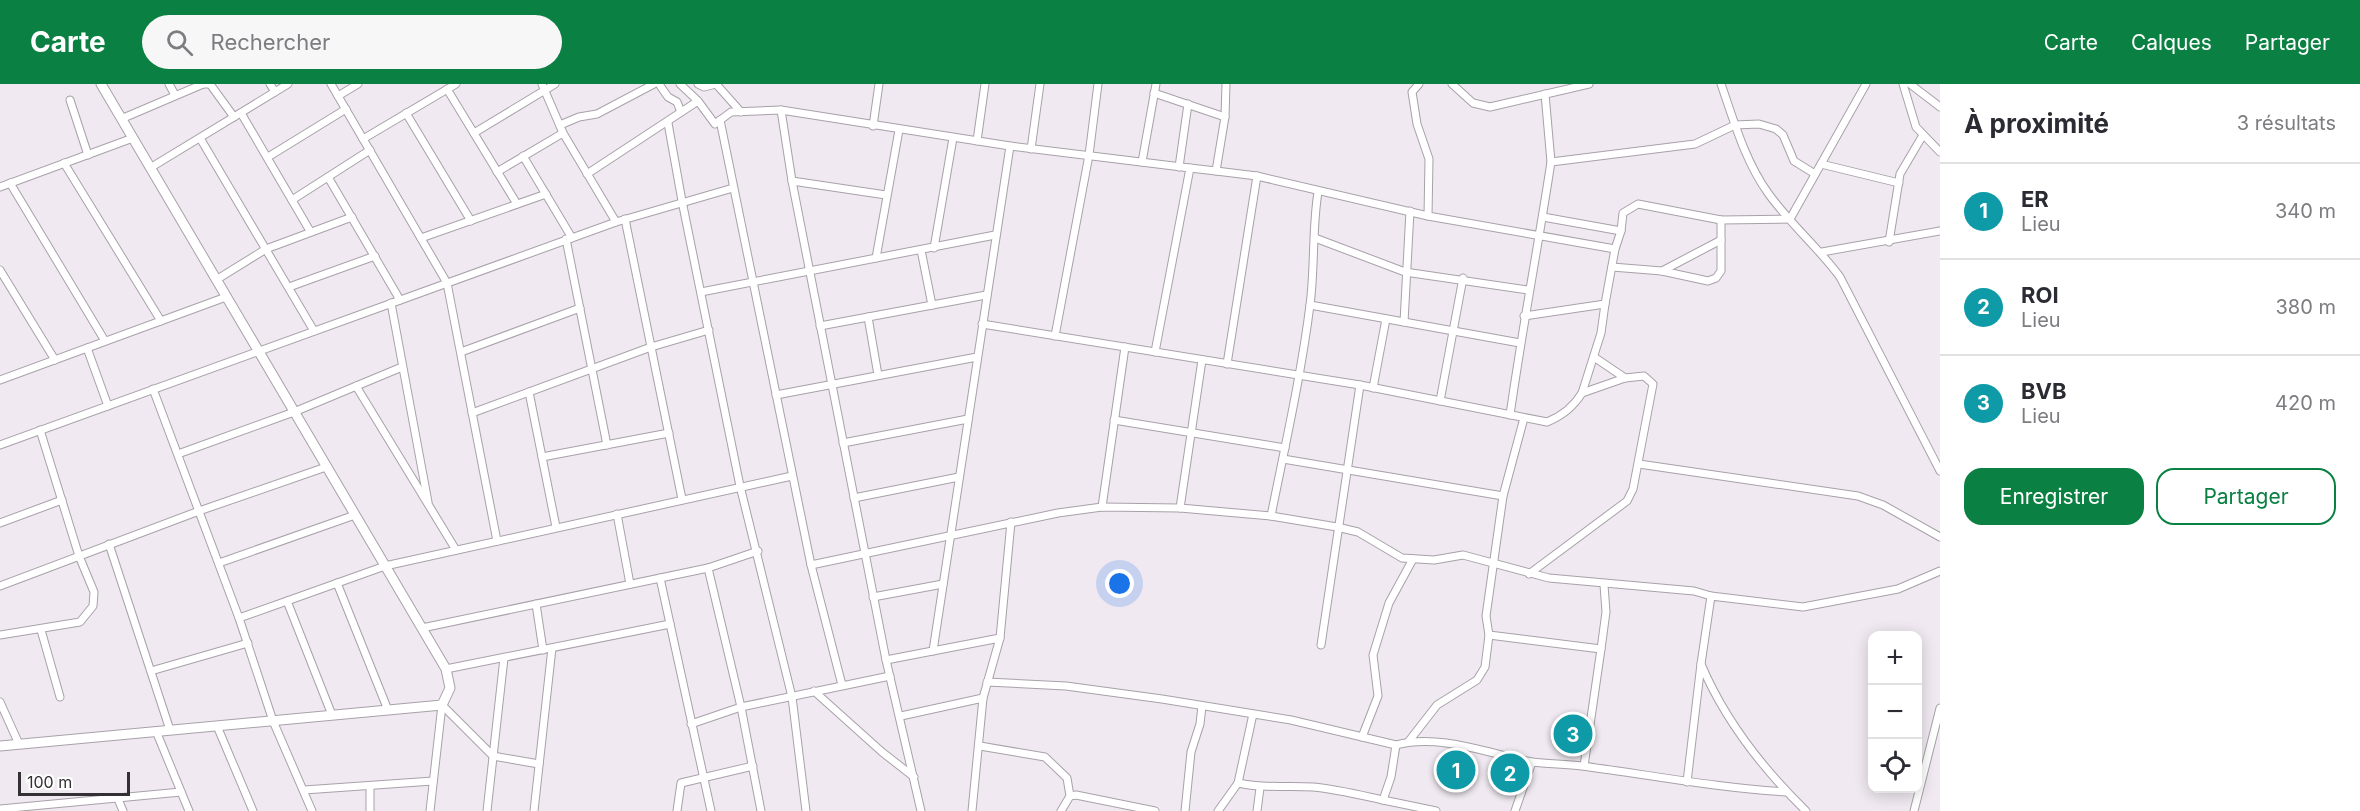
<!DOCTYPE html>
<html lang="fr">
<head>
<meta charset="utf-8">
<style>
	:root { --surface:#fff; --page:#f7f7f7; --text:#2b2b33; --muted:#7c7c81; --line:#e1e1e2; --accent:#0b8043 }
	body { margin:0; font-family:Inter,sans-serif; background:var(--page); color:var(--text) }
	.controls { position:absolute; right:18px; bottom:18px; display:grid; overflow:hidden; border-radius:12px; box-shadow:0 3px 15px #0003 }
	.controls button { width:54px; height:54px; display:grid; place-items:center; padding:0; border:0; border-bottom:2px solid var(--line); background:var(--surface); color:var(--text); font:30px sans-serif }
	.scale { position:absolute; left:18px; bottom:15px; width:112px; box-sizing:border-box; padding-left:6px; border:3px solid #343134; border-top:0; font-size:16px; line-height:21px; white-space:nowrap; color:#343134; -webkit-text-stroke:4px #fff; paint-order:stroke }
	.you { position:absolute; left:1120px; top:500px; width:21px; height:21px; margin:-15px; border:4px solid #fff; border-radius:50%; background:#1a73e8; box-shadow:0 0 0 9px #1a73e833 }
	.badge { display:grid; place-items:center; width:39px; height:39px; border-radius:50%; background:var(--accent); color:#fff; font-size:20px; font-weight:700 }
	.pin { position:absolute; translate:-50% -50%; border:3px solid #fff; box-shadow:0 2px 6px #0006 }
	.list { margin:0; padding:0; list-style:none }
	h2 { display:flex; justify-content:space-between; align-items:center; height:78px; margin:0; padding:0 24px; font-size:26px }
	h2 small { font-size:20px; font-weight:400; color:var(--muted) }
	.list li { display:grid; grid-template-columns:39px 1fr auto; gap:18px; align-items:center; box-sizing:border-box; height:96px; padding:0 24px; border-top:2px solid var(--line) }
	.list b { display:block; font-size:22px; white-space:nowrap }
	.list p { margin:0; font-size:20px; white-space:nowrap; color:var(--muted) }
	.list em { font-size:20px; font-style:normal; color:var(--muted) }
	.actions { display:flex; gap:12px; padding:18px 24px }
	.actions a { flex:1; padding:14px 0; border:2px solid var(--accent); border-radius:18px; text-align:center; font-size:21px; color:var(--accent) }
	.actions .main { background:var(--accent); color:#fff }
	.icon { flex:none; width:33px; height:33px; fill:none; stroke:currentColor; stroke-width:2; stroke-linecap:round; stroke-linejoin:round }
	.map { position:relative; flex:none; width:1940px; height:727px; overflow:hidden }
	header { display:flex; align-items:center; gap:36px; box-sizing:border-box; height:84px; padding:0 30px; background:var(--accent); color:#fff }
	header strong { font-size:28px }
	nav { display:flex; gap:33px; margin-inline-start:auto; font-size:21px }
	.search { width:420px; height:54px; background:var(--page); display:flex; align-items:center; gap:15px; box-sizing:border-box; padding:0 21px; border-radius:33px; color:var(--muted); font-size:22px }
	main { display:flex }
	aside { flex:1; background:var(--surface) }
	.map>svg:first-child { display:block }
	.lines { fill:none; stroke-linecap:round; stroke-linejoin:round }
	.street-casing { stroke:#a8a1a9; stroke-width:9 }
	.secondary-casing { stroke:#a8a1a9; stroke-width:11 }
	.street { stroke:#fff; stroke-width:7 }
	.secondary { stroke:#fff; stroke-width:9 }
</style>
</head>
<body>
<header>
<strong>Carte</strong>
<div class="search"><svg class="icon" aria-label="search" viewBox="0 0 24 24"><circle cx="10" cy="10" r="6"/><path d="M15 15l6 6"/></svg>Rechercher</div>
<nav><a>Carte</a><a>Calques</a><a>Partager</a></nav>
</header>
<main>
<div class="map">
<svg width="1940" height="727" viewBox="0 0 1940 727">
	<rect width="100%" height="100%" fill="#f0e9f1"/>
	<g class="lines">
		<g class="street-casing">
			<g id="street">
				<polyline points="169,0 175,11"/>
				<polyline points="204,0 210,0 234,33"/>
				<polyline points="270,0 275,8"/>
				<polyline points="331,0 447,199 497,457"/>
				<polyline points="542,0 563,49 616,138"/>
				<polyline points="659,0 668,13 677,18 681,28"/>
				<polyline points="680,0 698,17 715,40 731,28 781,26 1010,62 1190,84 1155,268"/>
				<polyline points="698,0 704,3 716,0"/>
				<polyline points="716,0 741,28"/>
				<polyline points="1419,0 1412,8 1417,40 1429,75 1428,132"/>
				<polyline points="1452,0 1473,19 1490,23 1589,0"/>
				<path d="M1721,0C1734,37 1745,77 1768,109C1790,140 1818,163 1840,193L1940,387"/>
				<polyline points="1903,0 1916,43 1940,68"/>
				<polyline points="1910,0 1940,23"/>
				<polyline points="447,5 517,120"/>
				<polyline points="1154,9 1225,33"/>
				<polyline points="1545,10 1551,78"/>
				<polyline points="338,12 358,0"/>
				<polyline points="70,16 88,71"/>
				<polyline points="781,26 792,97 886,576 921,727"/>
				<polyline points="241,29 310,147"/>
				<polyline points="406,29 471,137"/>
				<polyline points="121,35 203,0"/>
				<polyline points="720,36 811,481 842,601"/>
				<polyline points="668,39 682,117 740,402 792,613 806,727"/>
				<polyline points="560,41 579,33 597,30 654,0"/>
				<polyline points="873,42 879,0"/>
				<polyline points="474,49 555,0"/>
				<polyline points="200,54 314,247"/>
				<polyline points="363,55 456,0"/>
				<polyline points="977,57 985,0"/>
				<polyline points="1031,65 1040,0"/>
				<polyline points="523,72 572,154"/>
				<polyline points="268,73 346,25"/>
				<polyline points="1142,78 1156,0"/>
				<polyline points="64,79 161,237"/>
				<polyline points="1821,80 1899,99"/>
				<polyline points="1179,83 1188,20"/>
				<polyline points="150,84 288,0"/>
				<polyline points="1190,84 1216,87 1225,33 1226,0"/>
				<polyline points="1216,87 1257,92 1428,132 1615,165"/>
				<polyline points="497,88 563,49"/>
				<polyline points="587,90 698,17"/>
				<polyline points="328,93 400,216"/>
				<polyline points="792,97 886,111"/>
				<polyline points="10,99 105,257"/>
				<polyline points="0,103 133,54"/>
				<polyline points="292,116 370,66"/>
				<polyline points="1543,133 1621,147"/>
				<polyline points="625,135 682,415"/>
				<polyline points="421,154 546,110"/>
				<polyline points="1315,154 1405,188 1528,206"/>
				<polyline points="566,155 607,361"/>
				<polyline points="1889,158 1900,90 1923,51"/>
				<polyline points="934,164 953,54"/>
				<polyline points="921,166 932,221"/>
				<polyline points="1822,168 1940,147"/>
				<polyline points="876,174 899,46"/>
				<polyline points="1612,183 1662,187 1708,197 1716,194 1721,187 1721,136 1790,135 1866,0"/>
				<polyline points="0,186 55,276"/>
				<polyline points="1662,187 1721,156"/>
				<polyline points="216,196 266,165 352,133"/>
				<polyline points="289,203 375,172"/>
				<polyline points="701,208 995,151"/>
				<polyline points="391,219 428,418"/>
				<polyline points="1310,221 1520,259"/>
				<polyline points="1524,232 1605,220 1615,165 1621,147 1623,129 1638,120 1721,136"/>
				<polyline points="868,233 878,291"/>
				<polyline points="1404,238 1410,127"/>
				<path d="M982,240L1360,301L1547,338C1562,332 1574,322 1582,309L1601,249L1605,220"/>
				<polyline points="820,242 986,211"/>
				<polyline points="1055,252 1089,71 1098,0"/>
				<polyline points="87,264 108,322"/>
				<polyline points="461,268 580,224"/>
				<polyline points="1594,273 1625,294"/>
				<polyline points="1227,280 1257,92"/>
				<polyline points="0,296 226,213"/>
				<polyline points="356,302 456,466"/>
				<polyline points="1373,304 1386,235"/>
				<polyline points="153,305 239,534 273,637 312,727"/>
				<polyline points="529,308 556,443"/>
				<polyline points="776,311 977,273"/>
				<polyline points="1440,317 1463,194"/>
				<polyline points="472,329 651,263 709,246"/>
				<path d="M1510,331C1522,246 1538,163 1551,78L1695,60L1735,41L1759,40L1776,45L1783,51L1794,77L1815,90"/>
				<polyline points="1114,336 1285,364"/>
				<polyline points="843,359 968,335"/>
				<polyline points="0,361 616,138 733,104"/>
				<polyline points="178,370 294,328 402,283"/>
				<polyline points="542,373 669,349"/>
				<polyline points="1283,375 1503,412"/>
				<polyline points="1639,380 1858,412 1883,421 1940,453"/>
				<polyline points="854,414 959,393"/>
				<polyline points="1102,423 1125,263"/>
				<polyline points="1180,424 1202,276"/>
				<polyline points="617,430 630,500"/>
				<path d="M1271,432C1285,362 1301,292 1310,221C1315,183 1312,145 1318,108"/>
				<polyline points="0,439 62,416"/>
				<polyline points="109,460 170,646"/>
				<polyline points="219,479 355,431"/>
				<polyline points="811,481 1058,429 1102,423 1180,424 1271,432 1337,443 1358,448 1402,474 1434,476 1463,471 1549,494 1694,507 1711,512"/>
				<polyline points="708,484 741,623 761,727"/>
				<polyline points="1529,490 1627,417 1633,405 1653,300 1644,292 1625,294 1582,309"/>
				<polyline points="660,494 711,727"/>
				<polyline points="337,499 388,626"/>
				<polyline points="0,502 199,427 326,383"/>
				<polyline points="873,513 943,500"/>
				<polyline points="536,520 543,566"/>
				<polyline points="239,534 287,517"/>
				<polyline points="422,544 708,484 758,467"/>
				<polyline points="41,546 60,613"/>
				<polyline points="0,551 80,538 93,522 94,508 79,472 40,346"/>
				<polyline points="1489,551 1601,565 1606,528 1604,501"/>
				<polyline points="1000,554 1011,438"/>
				<polyline points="1321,561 1360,301"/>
				<polyline points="933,567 1010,62"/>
				<polyline points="886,576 1000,554 983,614 972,727"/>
				<polyline points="1701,580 1711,512 1803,523 1898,505 1940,487"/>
				<polyline points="446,585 670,540"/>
				<polyline points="151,587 248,559"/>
				<path d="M987,598L1066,602L1162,615L1291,636L1396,661C1439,649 1490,670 1532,678C1548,680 1565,680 1582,682C1651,691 1718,704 1787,708"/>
				<polyline points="814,607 882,668 914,693"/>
				<polyline points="0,618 19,660"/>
				<polyline points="442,621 493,672 539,680"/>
				<polyline points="332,631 287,517 385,482 792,392"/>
				<polyline points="901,632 983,614"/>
				<polyline points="691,640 741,623 890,592"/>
				<polyline points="217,642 253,727"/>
				<polyline points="156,647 189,727"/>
				<polyline points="1362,653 1378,612 1373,571 1389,519 1413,475"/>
				<polyline points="1409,657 1437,621 1477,596 1485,583 1489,551 1486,532 1503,412 1524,334"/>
				<polyline points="980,662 1045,673 1067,694 1070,712"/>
				<polyline points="1584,682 1601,565"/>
				<path d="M1687,698L1701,580C1725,637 1762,684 1806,727"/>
				<polyline points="1238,699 1253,630"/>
				<polyline points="304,706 433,697"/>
				<polyline points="118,715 123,727"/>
				<polyline points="1383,716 1436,727"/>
				<polyline points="0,725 181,708"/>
				<polyline points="370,727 370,703"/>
				<polyline points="430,727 442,621"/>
				<polyline points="487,727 504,574"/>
				<polyline points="534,727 552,564"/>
				<polyline points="677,727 681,699 753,682"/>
				<polyline points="1061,727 1070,712 1076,711 1155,727"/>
				<polyline points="1185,727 1191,668 1200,640 1202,622"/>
				<path d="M1218,727L1238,699C1263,705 1287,701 1313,703C1336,705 1360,711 1383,716L1391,693L1396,661"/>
				<polyline points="1257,727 1260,704"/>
				<polyline points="1515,727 1532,678"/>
				<polyline points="1914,727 1940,624"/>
			</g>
		</g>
		<g class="secondary-casing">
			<polyline id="secondary" points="0,662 442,621 450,604 446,585 101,0"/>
		</g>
		<use href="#street" class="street"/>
		<use href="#secondary" class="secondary"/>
	</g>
</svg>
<div class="controls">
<button>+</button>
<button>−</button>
<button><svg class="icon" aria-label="locate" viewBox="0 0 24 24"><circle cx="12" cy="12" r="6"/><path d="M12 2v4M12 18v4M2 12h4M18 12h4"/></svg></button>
</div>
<div class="scale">100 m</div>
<div class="you"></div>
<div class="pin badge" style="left:1456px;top:686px;background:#0f9aa8">1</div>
<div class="pin badge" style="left:1510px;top:689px;background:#0f9aa8">2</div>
<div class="pin badge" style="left:1573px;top:650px;background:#0f9aa8">3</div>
</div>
<aside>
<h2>À proximité<small>3 résultats</small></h2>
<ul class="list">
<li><span class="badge" style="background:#0f9aa8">1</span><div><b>ER</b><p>Lieu</p></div><em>340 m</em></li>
<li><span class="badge" style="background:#0f9aa8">2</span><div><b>ROI</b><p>Lieu</p></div><em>380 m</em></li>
<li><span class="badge" style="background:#0f9aa8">3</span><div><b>BVB</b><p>Lieu</p></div><em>420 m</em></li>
</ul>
<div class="actions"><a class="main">Enregistrer</a><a>Partager</a></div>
</aside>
</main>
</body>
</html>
